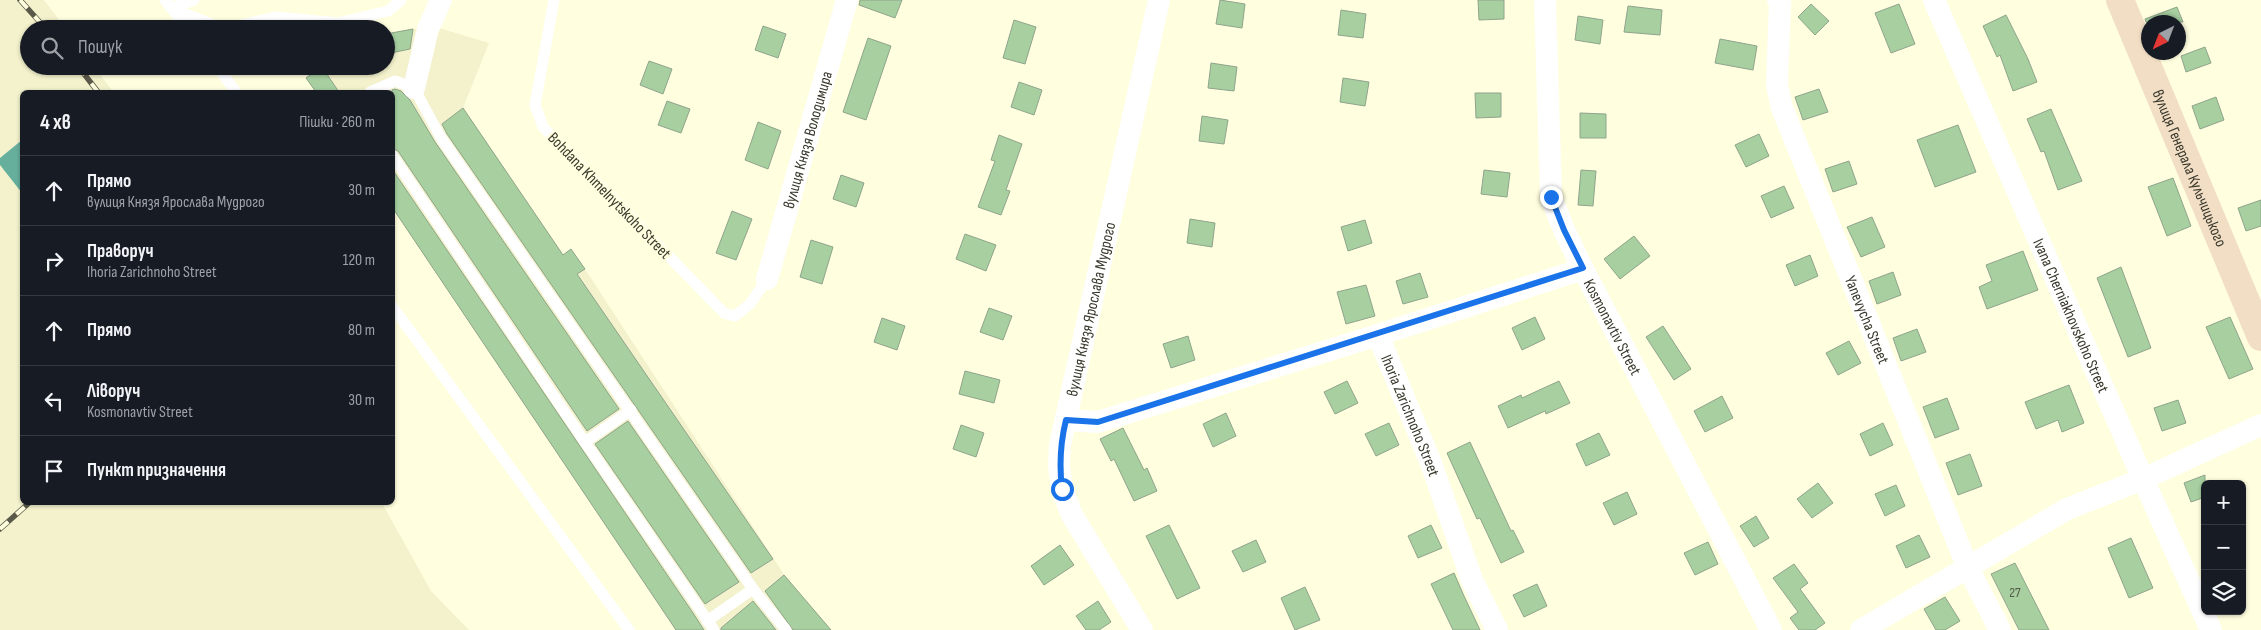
<!DOCTYPE html>
<html lang="uk">
<head>
<meta charset="utf-8">
<style>
	:root { --surface:#171b24; --page:#242831; --text:#f1f3f6; --muted:#9ea1a6; --line:#363941 }
	body { margin:0; font-family:"Sofia Sans Condensed",sans-serif; background:var(--page); color:var(--text) }
	.controls { position:absolute; right:15px; bottom:15px; display:grid; overflow:hidden; border-radius:8px; box-shadow:0 1px 4px #0004 }
	.controls button { width:45px; height:45px; display:grid; place-items:center; padding:0; border:0; border-bottom:1px solid var(--line); background:var(--surface); color:var(--text); font:25px sans-serif }
	.compass { position:absolute; left:2141px; top:15px; width:45px; height:45px; border-radius:50%; background:var(--surface); box-shadow:0 1px 4px #0004; rotate:222deg }
	.stop { position:absolute; width:15px; height:15px; margin:-11px; border:4px solid #1a73e8; border-radius:50%; background:#fff }
	.stop.end { background:#1a73e8; border-color:#fff; box-shadow:0 1px 5px #0008 }
	.list { margin:0; padding:0; list-style:none }
	h2 { display:flex; justify-content:space-between; align-items:center; height:65px; margin:0; padding:0 20px; font-size:21px }
	h2 small { font-size:16px; font-weight:400; color:var(--muted) }
	.list li { display:grid; grid-template-columns:32px 1fr auto; gap:15px; align-items:center; box-sizing:border-box; height:70px; padding:0 20px; border-top:1px solid var(--line) }
	.list b { display:block; font-size:19px; white-space:nowrap }
	.list p { margin:0; font-size:16px; white-space:nowrap; color:var(--muted) }
	.list em { font-size:16px; font-style:normal; color:var(--muted) }
	.icon { flex:none; width:28px; height:28px; fill:none; stroke:currentColor; stroke-width:2; stroke-linecap:round; stroke-linejoin:round }
	.map { position:relative; flex:none; width:2261px; height:630px; overflow:hidden }
	.search { position:absolute; background:var(--surface); box-shadow:0 1px 4px #0004; left:20px; top:20px; width:375px; height:55px; display:flex; align-items:center; gap:12px; box-sizing:border-box; padding:0 18px; border-radius:28px; color:var(--muted); font-size:19px }
	.panel { position:absolute; background:var(--surface); box-shadow:0 1px 4px #0004; left:20px; top:90px; width:375px; height:415px; border-radius:8px }
	.map>svg:first-child { display:block }
	.built { fill:#f3f2cc }
	.water { fill:#67af9d }
	.building { fill:#a7cfa0; stroke:#8fa48c }
	.lines { fill:none; stroke-linecap:round; stroke-linejoin:round }
	.lane { stroke:#fff; stroke-width:11 }
	.street { stroke:#fff; stroke-width:22 }
	.secondary { stroke:#f1dec4; stroke-width:28 }
	.rail-casing { stroke:#5b5a4a; stroke-width:5.5 }
	.rail { stroke:#fffedf; stroke-width:4; stroke-dasharray:11; stroke-linecap:butt }
	.route { stroke:#1a73e8; stroke-width:6 }
	.labels { text-anchor:middle; stroke-width:5; stroke-linejoin:round; paint-order:stroke }
	.number-label { font-size:14px; fill:#545e49 }
	.street-label { font-size:16px; fill:#39382c; stroke:#fffedf }
</style>
</head>
<body>
<div class="map">
<svg width="2261" height="630" viewBox="0 0 2261 630">
	<rect width="100%" height="100%" fill="#fffedf"/>
	<g class="built">
		<polygon points="0,0 44,0 66,29 29,29 29,66 94,66 113,92 22,92 22,502 382,503 431,591 469,630 0,630"/>
		<polygon points="439,28 489,43 463,108 563,254 585,269 785,576 831,630 676,630 393,207 392,92 316,92 306,78 310,66 386,66 386,34 413,29"/>
	</g>
	<polygon class="water" points="22,140 22,193 0,165 0,158"/>
	<g class="building">
		<polygon points="860,0 902,0 895,18 859,5"/>
		<polygon points="1220,0 1245,4 1242,28 1216,24"/>
		<polygon points="1478,0 1504,0 1504,19 1479,20"/>
		<polygon points="1811,4 1829,21 1815,35 1798,17"/>
		<polygon points="1899,4 1915,44 1891,53 1875,13"/>
		<polygon points="1628,6 1662,10 1660,35 1624,32"/>
		<polygon points="2177,7 2183,22 2146,22 2145,19"/>
		<polygon points="1341,10 1366,14 1363,38 1338,35"/>
		<polygon points="2006,15 2028,59 2037,82 2013,91 2000,55 1997,57 1983,26"/>
		<polygon points="1578,16 1603,20 1600,44 1575,40"/>
		<polygon points="1014,20 1036,27 1025,64 1003,58"/>
		<polygon points="763,26 786,34 778,58 755,50"/>
		<polygon points="413,29 410,49 386,54 386,34"/>
		<polygon points="868,38 891,46 866,120 843,112"/>
		<polygon points="1720,39 1757,46 1753,70 1715,63"/>
		<polygon points="2205,47 2211,63 2186,72 2181,56"/>
		<polygon points="649,61 672,69 663,94 640,85"/>
		<polygon points="1211,63 1237,67 1234,91 1208,88"/>
		<polygon points="322,67 339,92 316,92 306,78"/>
		<polygon points="1343,78 1369,82 1365,106 1340,102"/>
		<polygon points="1019,82 1042,90 1034,115 1011,107"/>
		<polygon points="395,89 401,91 410,100 435,142 619,409 587,431 398,151 392,148 392,90"/>
		<polygon points="1819,89 1828,112 1803,120 1795,97"/>
		<polygon points="1475,93 1501,93 1501,117 1476,118"/>
		<polygon points="2216,97 2224,120 2200,129 2192,106"/>
		<polygon points="667,101 690,109 681,133 658,125"/>
		<polygon points="463,108 563,255 571,249 585,269 577,274 773,559 751,573 447,134 442,124"/>
		<polygon points="2051,109 2082,181 2058,190 2044,151 2041,152 2027,119"/>
		<polygon points="1580,113 1606,114 1606,138 1580,138"/>
		<polygon points="1202,116 1228,120 1224,144 1199,141"/>
		<polygon points="758,122 781,131 768,169 745,160"/>
		<polygon points="1958,125 1976,172 1935,187 1917,140"/>
		<polygon points="1759,134 1769,156 1746,167 1735,145"/>
		<polygon points="999,135 1022,144 1006,190 1010,191 1001,215 978,207 995,161 991,160"/>
		<polygon points="1849,161 1857,184 1833,192 1825,169"/>
		<polygon points="392,169 693,613 704,630 676,630 392,207"/>
		<polygon points="1484,170 1510,173 1507,197 1481,194"/>
		<polygon points="1581,170 1596,171 1593,206 1578,205"/>
		<polygon points="841,175 864,183 856,207 833,199"/>
		<polygon points="2173,178 2191,226 2167,236 2148,187"/>
		<polygon points="1784,186 1794,208 1771,218 1761,196"/>
		<polygon points="2261,200 2261,226 2246,231 2238,208"/>
		<polygon points="732,211 752,219 736,260 716,253"/>
		<polygon points="1872,217 1885,247 1861,257 1847,227"/>
		<polygon points="1190,219 1215,223 1212,247 1187,243"/>
		<polygon points="1365,220 1372,243 1348,251 1341,227"/>
		<polygon points="965,234 996,245 986,271 956,259"/>
		<polygon points="1634,236 1650,256 1620,279 1604,259"/>
		<polygon points="811,240 833,247 822,284 800,277"/>
		<polygon points="2023,251 2038,290 1987,309 1979,287 1992,281 1986,265"/>
		<polygon points="1810,255 1818,276 1795,286 1786,265"/>
		<polygon points="2121,267 2151,348 2128,357 2097,278"/>
		<polygon points="1893,272 1901,295 1877,304 1869,281"/>
		<polygon points="1420,273 1428,297 1403,304 1396,281"/>
		<polygon points="1366,285 1375,316 1346,324 1337,292"/>
		<polygon points="989,308 1012,316 1003,340 980,332"/>
		<polygon points="1535,317 1545,339 1522,350 1512,328"/>
		<polygon points="2230,317 2253,369 2229,379 2206,327"/>
		<polygon points="882,318 905,326 897,350 874,342"/>
		<polygon points="1663,326 1691,369 1674,380 1646,337"/>
		<polygon points="1917,329 1926,352 1901,361 1893,338"/>
		<polygon points="1188,336 1195,360 1171,368 1163,344"/>
		<polygon points="1849,341 1861,363 1838,375 1826,353"/>
		<polygon points="965,371 1000,380 994,403 959,394"/>
		<polygon points="1347,381 1358,403 1335,414 1324,392"/>
		<polygon points="1559,381 1570,403 1546,414 1545,411 1508,428 1498,406 1521,395 1522,398"/>
		<polygon points="2069,385 2084,423 2062,432 2058,420 2036,429 2025,402"/>
		<polygon points="1722,396 1733,418 1705,432 1694,411"/>
		<polygon points="1947,398 1959,429 1935,438 1923,407"/>
		<polygon points="2178,400 2186,423 2162,431 2154,408"/>
		<polygon points="1226,413 1236,436 1213,447 1203,424"/>
		<polygon points="628,421 739,582 705,604 595,444"/>
		<polygon points="1389,423 1399,445 1376,456 1365,434"/>
		<polygon points="1883,423 1893,445 1870,456 1860,434"/>
		<polygon points="961,425 984,433 976,457 953,449"/>
		<polygon points="1123,428 1144,470 1147,468 1157,491 1134,501 1114,459 1111,461 1100,439"/>
		<polygon points="1599,433 1610,455 1586,466 1576,444"/>
		<polygon points="1470,442 1511,531 1513,530 1524,552 1501,563 1480,518 1477,519 1447,453"/>
		<polygon points="1970,454 1982,486 1958,495 1946,463"/>
		<polygon points="2205,475 2205,497 2191,502 2184,483"/>
		<polygon points="1818,483 1833,503 1812,518 1797,499"/>
		<polygon points="1896,485 1905,506 1885,516 1875,494"/>
		<polygon points="1627,492 1637,514 1614,525 1603,503"/>
		<polygon points="1756,516 1769,538 1754,547 1740,526"/>
		<polygon points="1169,525 1200,588 1177,599 1146,536"/>
		<polygon points="1431,525 1442,548 1418,558 1408,536"/>
		<polygon points="1919,535 1930,557 1906,568 1896,546"/>
		<polygon points="2131,538 2153,588 2129,598 2108,548"/>
		<polygon points="1256,540 1266,562 1243,572 1232,551"/>
		<polygon points="1708,542 1718,564 1695,575 1684,553"/>
		<polygon points="1060,545 1074,565 1044,585 1031,566"/>
		<polygon points="2015,563 2049,630 2019,630 1991,574"/>
		<polygon points="1794,564 1808,583 1800,589 1825,623 1815,630 1799,630 1790,618 1798,612 1773,578"/>
		<polygon points="1454,573 1464,596 1480,630 1453,630 1431,584"/>
		<polygon points="784,575 831,630 793,630 765,591"/>
		<polygon points="1537,584 1547,606 1524,617 1513,595"/>
		<polygon points="1305,587 1320,620 1295,630 1281,598"/>
		<polygon points="1945,597 1960,621 1945,630 1936,630 1924,609"/>
		<polygon points="753,601 776,630 721,630 721,628"/>
		<polygon points="1098,601 1111,622 1099,630 1086,630 1076,616"/>
	</g>
	<g class="lines">
		<g class="lane">
			<polyline points="165,0 188,29"/>
			<polyline points="554,0 535,105 543,127 724,313 735,316 750,304 767,279"/>
			<polyline points="171,8 224,29"/>
			<polyline points="171,8 194,0"/>
			<polyline points="224,29 276,17 338,23 388,11 401,0"/>
			<polyline points="217,66 236,92"/>
			<polyline points="370,92 395,81 414,88 441,138 753,589 786,630"/>
			<polyline points="392,155 585,442 714,630"/>
			<polyline points="392,306 629,630"/>
			<polyline points="585,442 631,410"/>
			<polyline points="707,621 753,589"/>
		</g>
		<g class="street">
			<path id="s1" d="M1545,0L1551,197L1564,230L1583,269L1771,630"/>
			<path id="s2" d="M1778,0L1780,1L1777,85L1782,108L1968,568L2000,630"/>
			<path id="s3" d="M1934,0L2143,479L2211,630"/>
			<polyline points="414,88 428,29 441,0"/>
			<path id="s4" d="M767,279L847,0"/>
			<polyline points="1378,335 1583,269"/>
			<path id="s5" d="M1066,420L1098,422L1378,335L1431,463L1472,580L1497,630"/>
			<path id="s6" d="M1142,630L1072,515L1062,489L1059,466L1060,445L1159,0"/>
			<polyline points="1861,630 2067,509 2143,479 2261,425"/>
		</g>
		<path class="secondary" id="s7" d="M2120,0L2261,337"/>
		<g class="rail-casing">
			<g id="rail">
				<polyline points="20,0 46,29"/>
				<polyline points="78,66 98,92"/>
				<polyline points="0,529 30,502"/>
			</g>
		</g>
		<use href="#rail" class="rail"/>
	</g>
	<g class="lines">
		<path class="route" d="M1062,489C1059,464 1060,444 1066,420L1098,422L1583,268L1564,230L1551,197"/>
	</g>
	<g class="labels">
		<g class="number-label">
			<text x="2015" y="597">27</text>
		</g>
		<g class="street-label">
			<text dy="6" stroke="none"><textPath href="#s4" startOffset="145">вулиця Князя Володимира</textPath></text>
			<text dy="6" stroke="none"><textPath href="#s7" startOffset="182">вулиця Генерала Кульчицького</textPath></text>
			<text transform="translate(610 195) rotate(46)" y="6">Bohdana Khmelnytskoho Street</text>
			<text dy="6" stroke="none"><textPath href="#s6" startOffset="346">вулиця Князя Ярослава Мудрого</textPath></text>
			<text dy="6" stroke="none"><textPath href="#s3" startOffset="344">Ivana Cherniakhovskoho Street</textPath></text>
			<text dy="6" stroke="none"><textPath href="#s2" startOffset="338">Yanevycha Street</textPath></text>
			<text dy="6" stroke="none"><textPath href="#s1" startOffset="341">Kosmonavtiv Street</textPath></text>
			<text dy="6" stroke="none"><textPath href="#s5" startOffset="412">Ihoria Zarichnoho Street</textPath></text>
		</g>
	</g>
</svg>
<div class="controls">
<button>+</button>
<button>−</button>
<button><svg class="icon" aria-label="layers" viewBox="0 0 24 24"><path d="M12 4l9 5-9 5-9-5zM3 14l9 5 9-5"/></svg></button>
</div>
<svg class="compass" viewBox="-18 -18 36 36"><path d="M0-13l5 13h-10z" fill="#e53935"/><path d="M0 13l5-13h-10z" fill="#9ea1a6"/></svg>
<div class="stop" style="left:1062px;top:489px"></div>
<div class="stop end" style="left:1551px;top:197px"></div>
<div class="search"><svg class="icon" aria-label="search" viewBox="0 0 24 24"><circle cx="10" cy="10" r="6"/><path d="M15 15l6 6"/></svg>Пошук</div>
<section class="panel">
<h2>4 хв<small>Пішки · 260 m</small></h2>
<ul class="list">
<li><svg class="icon" aria-label="ahead" viewBox="0 0 24 24"><path d="M12 20V5M6 11l6-6 6 6"/></svg><div><b>Прямо</b><p>вулиця Князя Ярослава Мудрого</p></div><em>30 m</em></li>
<li><svg class="icon" aria-label="right" viewBox="0 0 24 24"><path d="M7 20v-9h11M14 6l5 5-5 5"/></svg><div><b>Праворуч</b><p>Ihoria Zarichnoho Street</p></div><em>120 m</em></li>
<li><svg class="icon" aria-label="ahead" viewBox="0 0 24 24"><path d="M12 20V5M6 11l6-6 6 6"/></svg><div><b>Прямо</b></div><em>80 m</em></li>
<li><svg class="icon" aria-label="left" viewBox="0 0 24 24"><path d="M17 20v-9H6M10 6l-5 5 5 5"/></svg><div><b>Ліворуч</b><p>Kosmonavtiv Street</p></div><em>30 m</em></li>
<li><svg class="icon" aria-label="arrive" viewBox="0 0 24 24"><path d="M6 21V4h12l-3 4 3 4H6"/></svg><div><b>Пункт призначення</b></div></li>
</ul>
</section>
</div>
</body>
</html>
